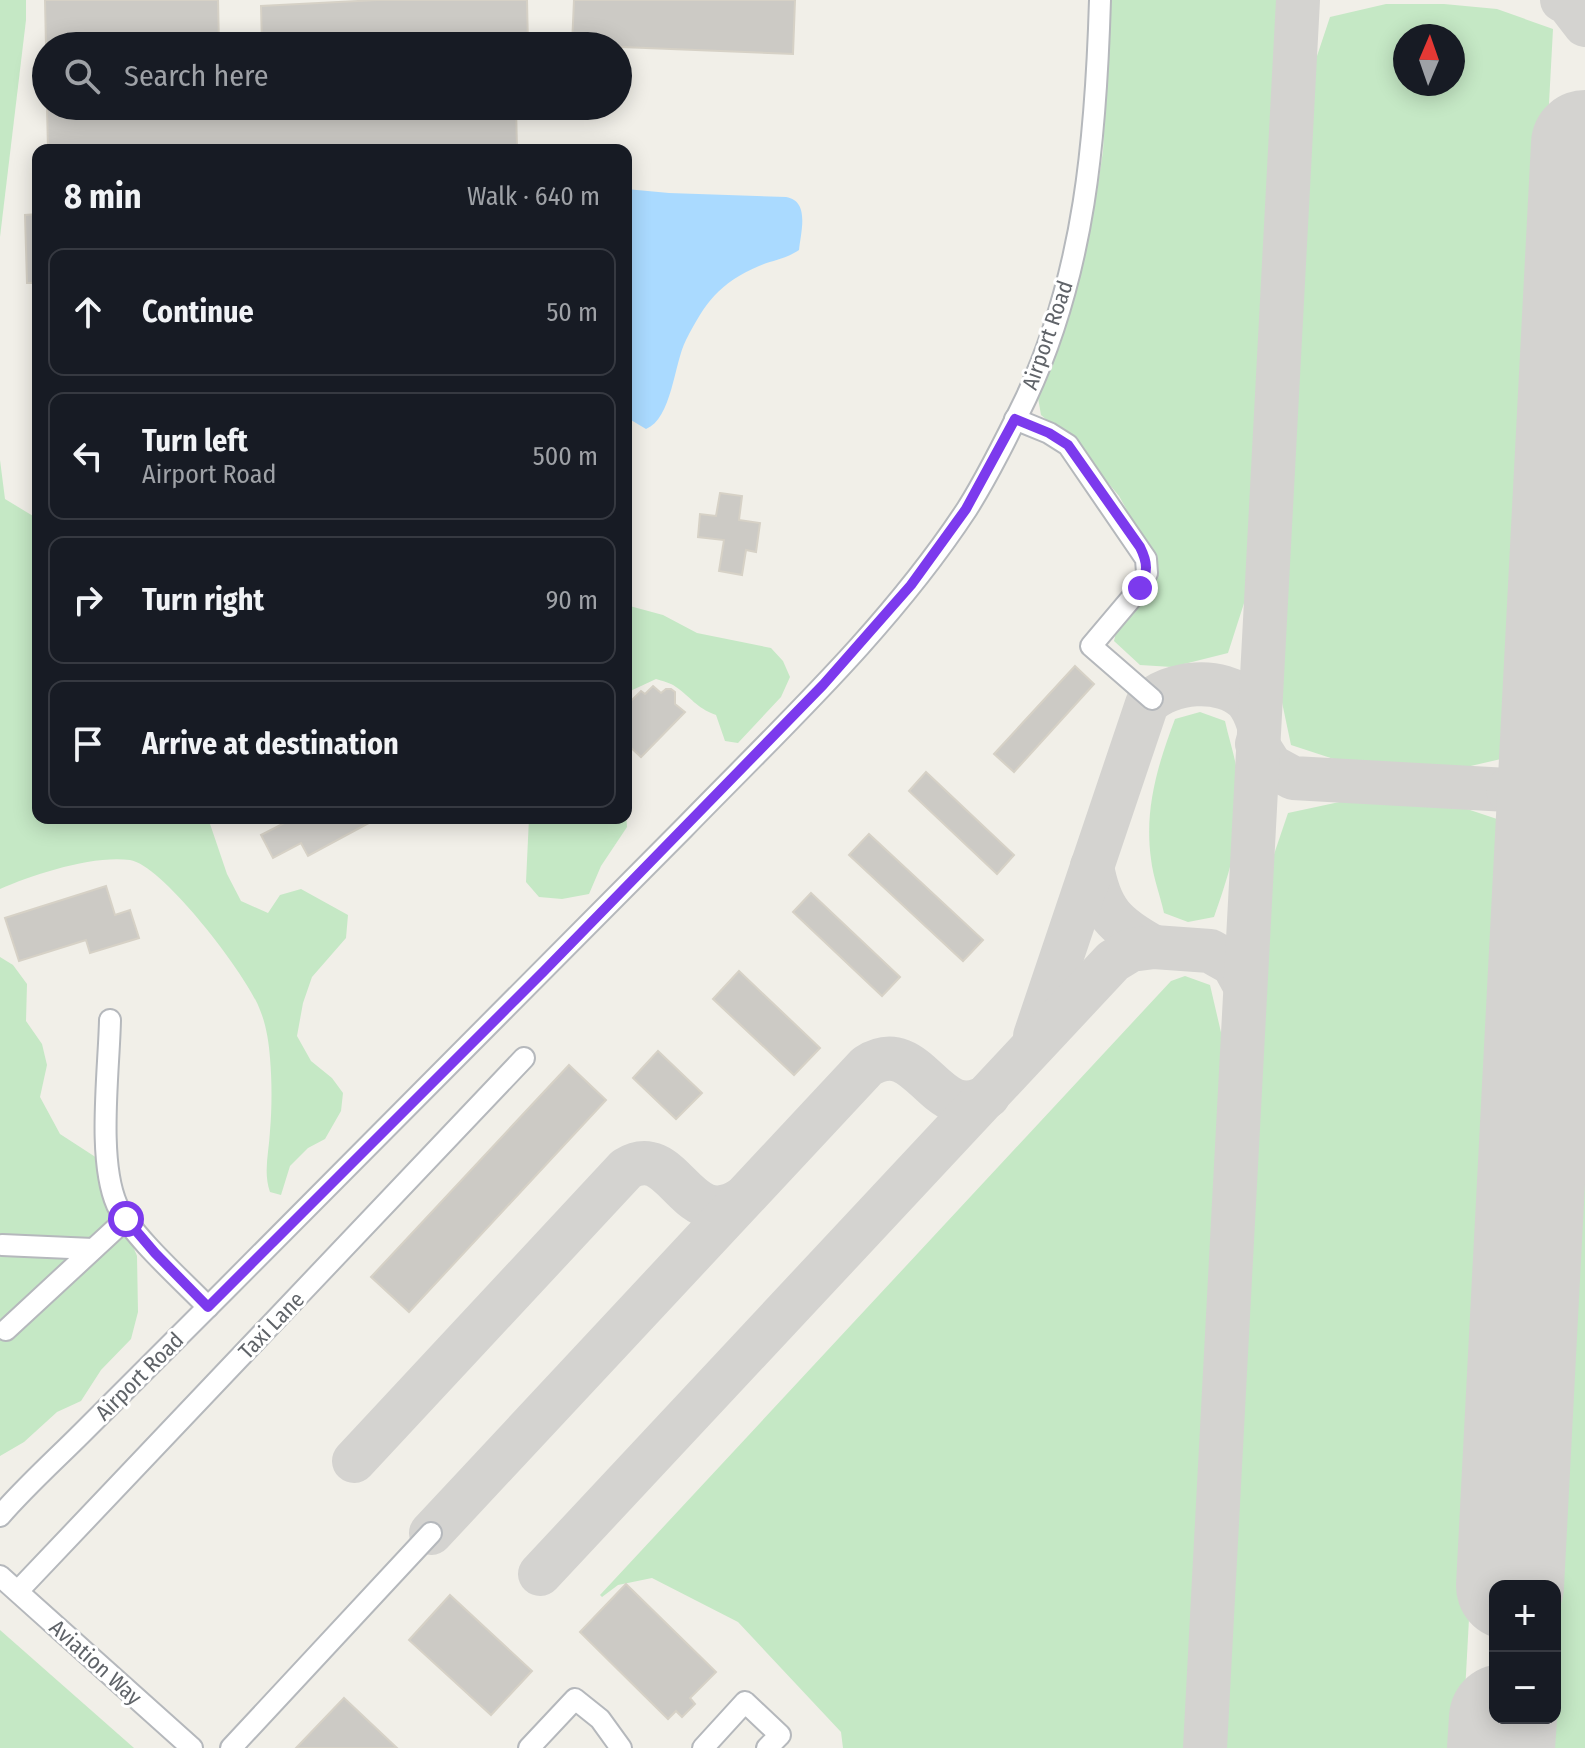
<!DOCTYPE html>
<html lang="en">
<head>
<meta charset="utf-8">
<style>
	:root { --surface:#171b24; --page:#20242c; --text:#f1f3f6; --muted:#9ea1a6; --line:#363941 }
	body { margin:0; font-family:"Fira Sans Condensed",sans-serif; background:var(--page); color:var(--text) }
	.controls { position:absolute; right:24px; bottom:24px; display:grid; overflow:hidden; border-radius:16px; box-shadow:0 4px 20px #0003 }
	.controls button { width:72px; height:72px; display:grid; place-items:center; padding:0; border:0; border-bottom:2px solid var(--line); background:var(--surface); color:var(--text); font:40px sans-serif }
	.compass { position:absolute; left:1393px; top:24px; width:72px; height:72px; border-radius:50%; background:var(--surface); box-shadow:0 4px 20px #0003; rotate:2deg }
	.stop { position:absolute; width:24px; height:24px; margin:-18px; border:6px solid #7c3aed; border-radius:50%; background:#fff }
	.stop.end { background:#7c3aed; border-color:#fff; box-shadow:0 2px 8px #0008 }
	.list { margin:0; padding:0; list-style:none }
	h2 { display:flex; justify-content:space-between; align-items:center; height:104px; margin:0; padding:0 32px; font-size:34px }
	h2 small { font-size:26px; font-weight:400; color:var(--muted) }
	.list li { display:grid; grid-template-columns:52px 1fr auto; gap:24px; align-items:center; box-sizing:border-box; height:128px; margin:0 16px 16px; padding:0 16px; border:2px solid var(--line); border-radius:16px }
	.list b { display:block; font-size:30px; white-space:nowrap }
	.list p { margin:0; font-size:26px; white-space:nowrap; color:var(--muted) }
	.list em { font-size:26px; font-style:normal; color:var(--muted) }
	.icon { flex:none; width:44px; height:44px; fill:none; stroke:currentColor; stroke-width:2; stroke-linecap:round; stroke-linejoin:round }
	.map { position:relative; flex:none; width:1585px; height:1748px; overflow:hidden }
	.search { position:absolute; background:var(--surface); box-shadow:0 4px 20px #0003; left:32px; top:32px; width:600px; height:88px; display:flex; align-items:center; gap:20px; box-sizing:border-box; padding:0 28px; border-radius:44px; color:var(--muted); font-size:30px }
	.panel { position:absolute; background:var(--surface); box-shadow:0 4px 20px #0003; left:32px; top:144px; width:600px; height:680px; border-radius:16px }
	.map>svg:first-child { display:block }
	.green { fill:#c5e8c5; fill-rule:evenodd }
	.water { fill:#aadaff }
	.lines { fill:none; stroke-linecap:round; stroke-linejoin:round }
	.taxiway { stroke:#d4d3d0; stroke-width:44 }
	.runway { stroke:#d4d3d0; stroke-width:108 }
	.building { fill:#cccac5; stroke:#d6d1c6; stroke-width:2 }
	.minor-casing { stroke:#b5b8bc; stroke-width:24 }
	.minor { stroke:#fff; stroke-width:20 }
	.route { stroke:#7c3aed; stroke-width:10 }
	.labels { text-anchor:middle; stroke-width:6; stroke-linejoin:round; paint-order:stroke }
	.street-label { font-size:22px; fill:#5f6368; stroke:#fff }
</style>
</head>
<body>
<div class="map">
<svg width="1585" height="1748" viewBox="0 0 1585 1748">
	<rect width="100%" height="100%" fill="#f1efe8"/>
	<g class="green">
		<polygon points="0,0 26,0 26,20 0,237"/>
		<path d="M1111,0H1285L1261,462L1246,597L1228,653L1172,667L1140,665L1114,641C1120,611 1150,594 1157,564L1119,496L1079,448L1041,415L1037,392L1065,318L1086,247L1097,191L1103,151Z"/>
		<path d="M1386,4H1444L1497,9L1553,29L1514,756L1462,768L1402,769L1346,763L1291,745L1279,688L1281,551L1299,205L1311,74L1330,17ZM1405,36H1453V84H1405Z"/>
		<path d="M0,460L5,499L38,519V818H208L227,874L241,901L268,913L280,895L301,889L348,915L346,938L312,977L303,1003L297,1036L311,1061L332,1078L343,1093L341,1111L325,1139L308,1148L290,1166L281,1195L270,1192C263,1172 269,1152 270,1131C272,1107 272,1082 270,1058C269,1043 266,1024 260,1010C249,978 163,865 130,860C93,855 34,874 0,889Z"/>
		<path d="M626,605L663,615L697,633L771,648L783,661L790,677L781,697L738,743L725,741L716,715C695,707 692,698 676,687C671,683 662,681 656,679L626,693Z"/>
		<path d="M1200,712L1225,721C1229,739 1235,757 1238,776C1245,824 1230,872 1214,917L1188,922L1164,913C1160,895 1153,877 1151,859C1144,809 1158,764 1175,719Z"/>
		<polygon points="1399,800 1458,806 1512,824 1462,1748 1219,1748 1256,998 1269,869 1288,813 1344,801"/>
		<polygon points="626,812 627,827 601,866 589,894 562,899 539,897 526,882 529,818 626,818"/>
		<polygon points="1585,839 1585,1748 1534,1748 1536,1718 1555,1718 1555,1586 1543,1586"/>
		<polygon points="0,957 13,965 27,984 26,1021 42,1044 47,1065 40,1097 60,1134 117,1171 115,1202 137,1256 138,1312 131,1339 101,1370 81,1401 57,1412 24,1442 0,1456"/>
		<polygon points="1185,976 1210,985 1223,1041 1222,1179 1191,1748 843,1748 841,1732 738,1622 652,1578 618,1585 602,1597 600,1595 1171,981"/>
		<polygon points="0,1630 134,1748 0,1748"/>
	</g>
	<path class="water" d="M626,189L669,193L786,197C810,201 801,231 799,250C786,259 773,260 759,266C719,283 705,303 686,340C674,363 672,419 646,429L626,417Z"/>
	<g class="lines">
		<g class="taxiway">
			<polyline points="1562,0 1568,3 1585,25"/>
			<polyline points="1554,737 1566,773 1585,789"/>
			<path d="M1257,744L1271,766L1293,778L1508,790C1531,801 1542,814 1549,838"/>
			<path d="M1508,790C1535,779 1545,764 1554,737"/>
			<path d="M1092,866C1100,911 1114,925 1154,947"/>
			<path d="M1035,1036L1147,704C1169,681 1222,676 1246,700C1252,707 1255,714 1258,723"/>
			<path d="M354,1461L626,1169C675,1139 685,1236 742,1199"/>
			<path d="M431,1533L867,1066C921,1032 934,1128 988,1096"/>
			<polyline points="540,1574 1113,961 1131,950 1154,947 1210,951 1233,964 1245,986"/>
			<polyline points="1205,1748 1298,0"/>
		</g>
		<g class="runway">
			<polyline points="1510,1586 1585,144"/>
			<polyline points="1501,1748 1503,1718"/>
		</g>
	</g>
	<g class="building">
		<polygon points="45,0 218,0 219,46 46,46"/>
		<polygon points="377,0 527,0 528,46 262,46 261,6"/>
		<polygon points="574,0 795,0 793,54 572,45"/>
		<polygon points="47,106 516,106 517,150 48,150"/>
		<polygon points="38,214 38,283 27,283 25,215"/>
		<polygon points="720,493 742,496 739,520 760,523 756,552 746,550 742,575 719,571 724,540 698,537 700,514 716,516"/>
		<polygon points="1075,666 1094,684 1014,772 994,754"/>
		<polygon points="653,686 661,693 666,689 671,689 675,692 675,704 685,712 641,757 626,743 626,706 641,691 645,694"/>
		<polygon points="926,772 1014,855 997,874 909,791"/>
		<polygon points="294,818 378,818 308,856 301,843 273,858 261,835"/>
		<polygon points="869,834 983,940 963,961 849,855"/>
		<polygon points="106,886 115,915 130,910 139,938 90,953 86,940 19,961 5,918"/>
		<polygon points="811,893 900,977 882,996 793,912"/>
		<polygon points="739,971 820,1048 794,1075 713,999"/>
		<polygon points="658,1051 702,1093 676,1119 633,1078"/>
		<polygon points="569,1065 606,1100 409,1312 371,1277"/>
		<polygon points="626,1584 716,1672 690,1698 695,1704 682,1717 676,1711 668,1719 580,1632"/>
		<polygon points="450,1595 532,1671 491,1715 409,1640"/>
		<polygon points="344,1698 397,1748 296,1748"/>
	</g>
	<g class="lines">
		<g class="minor-casing">
			<g id="minor">
				<polyline points="1015,419 1049,433 1068,445 1146,559 1147,573 1140,588 1091,646 1152,699"/>
				<path d="M110,1020C109,1070 97,1160 117,1205C132,1236 183,1281 208,1307"/>
				<polyline points="2,1245 93,1249"/>
				<polyline points="6,1330 126,1219"/>
				<path d="M0,1516C25,1487 54,1461 82,1433C130,1385 178,1337 226,1289C379,1136 532,983 684,828C782,727 889,628 967,509C989,474 1008,435 1026,398C1085,272 1096,136 1100,0"/>
				<polyline points="0,1576 192,1748"/>
				<polyline points="18,1591 524,1058"/>
				<polyline points="231,1748 431,1533"/>
				<polyline points="529,1748 575,1699 600,1719 621,1748"/>
				<polyline points="703,1748 745,1702 780,1735 767,1748"/>
			</g>
		</g>
		<use href="#minor" class="minor"/>
	</g>
	<g class="lines">
		<path class="route" d="M126,1219L155,1253L208,1307L544,971L823,685L911,585L966,509L1015,419L1049,433L1068,445L1140,547C1148,563 1148,572 1140,588"/>
	</g>
	<g class="labels">
		<g class="street-label">
			<text transform="translate(1047 335) rotate(-71)" y="8">Airport Road</text>
			<text transform="translate(271 1325) rotate(-46)" y="8">Taxi Lane</text>
			<text transform="translate(139 1376) rotate(-45)" y="8">Airport Road</text>
			<text transform="translate(96 1662) rotate(42)" y="8">Aviation Way</text>
		</g>
	</g>
</svg>
<div class="controls">
<button>+</button>
<button>−</button>
</div>
<svg class="compass" viewBox="-18 -18 36 36"><path d="M0-13l5 13h-10z" fill="#e53935"/><path d="M0 13l5-13h-10z" fill="#9ea1a6"/></svg>
<div class="stop" style="left:126px;top:1219px"></div>
<div class="stop end" style="left:1140px;top:588px"></div>
<div class="search"><svg class="icon" aria-label="search" viewBox="0 0 24 24"><circle cx="10" cy="10" r="6"/><path d="M15 15l6 6"/></svg>Search here</div>
<section class="panel">
<h2>8 min<small>Walk · 640 m</small></h2>
<ul class="list">
<li><svg class="icon" aria-label="ahead" viewBox="0 0 24 24"><path d="M12 20V5M6 11l6-6 6 6"/></svg><div><b>Continue</b></div><em>50 m</em></li>
<li><svg class="icon" aria-label="left" viewBox="0 0 24 24"><path d="M17 20v-9H6M10 6l-5 5 5 5"/></svg><div><b>Turn left</b><p>Airport Road</p></div><em>500 m</em></li>
<li><svg class="icon" aria-label="right" viewBox="0 0 24 24"><path d="M7 20v-9h11M14 6l5 5-5 5"/></svg><div><b>Turn right</b></div><em>90 m</em></li>
<li><svg class="icon" aria-label="arrive" viewBox="0 0 24 24"><path d="M6 21V4h12l-3 4 3 4H6"/></svg><div><b>Arrive at destination</b></div></li>
</ul>
</section>
</div>
</body>
</html>
